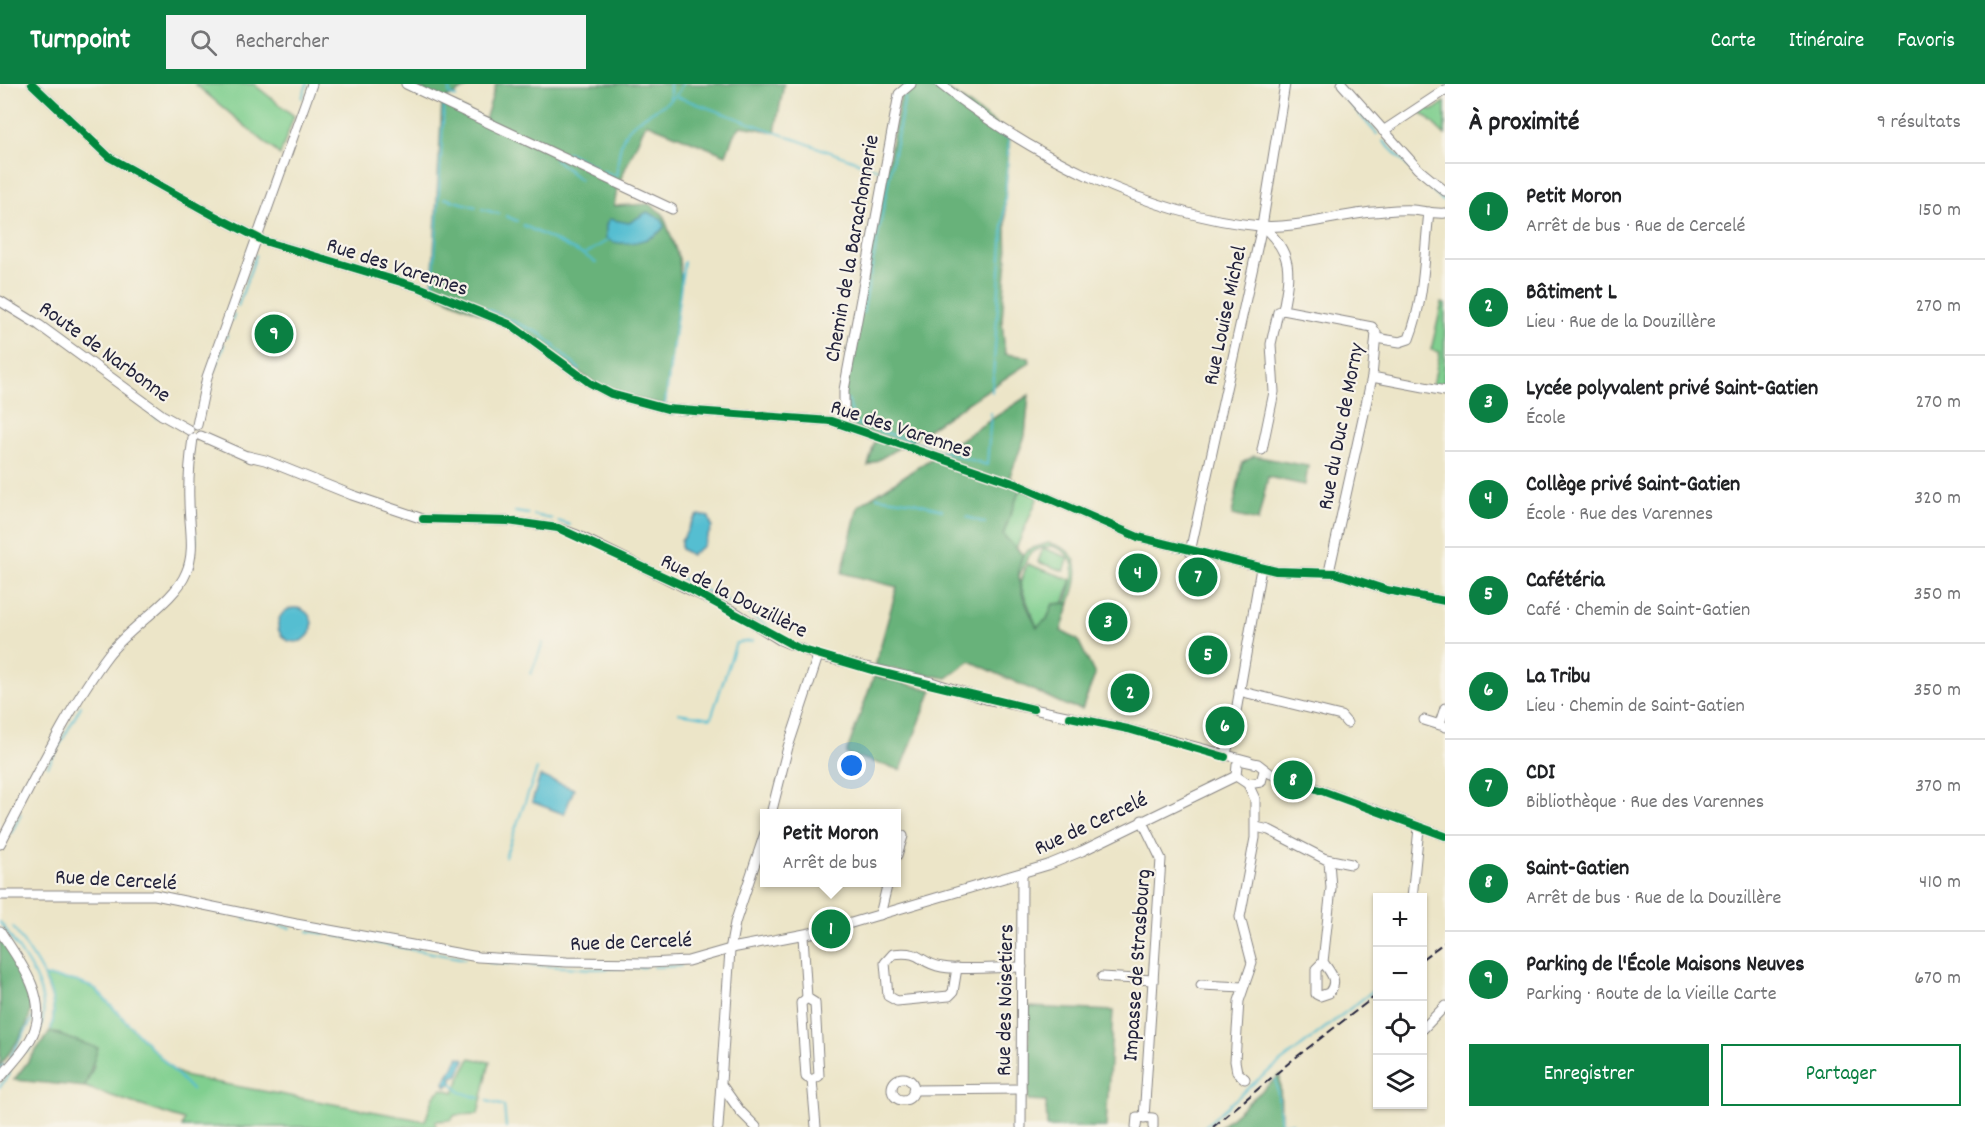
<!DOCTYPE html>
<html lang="fr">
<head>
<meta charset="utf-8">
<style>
	:root { --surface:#fff; --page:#f2f2f2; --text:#202124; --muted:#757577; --line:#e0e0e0; --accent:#0b8043 }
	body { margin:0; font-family:Dekko,sans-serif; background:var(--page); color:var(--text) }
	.controls { position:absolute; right:18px; bottom:18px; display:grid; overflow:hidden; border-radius:0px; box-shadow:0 2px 4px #0004 }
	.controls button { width:54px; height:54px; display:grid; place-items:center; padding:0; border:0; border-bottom:2px solid var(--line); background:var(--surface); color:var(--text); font:30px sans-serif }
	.you { position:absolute; left:852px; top:682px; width:21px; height:21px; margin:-15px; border:4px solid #fff; border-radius:50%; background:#1a73e8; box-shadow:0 0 0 9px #1a73e833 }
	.badge { display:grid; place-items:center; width:39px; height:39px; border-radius:50%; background:var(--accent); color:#fff; font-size:20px; font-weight:700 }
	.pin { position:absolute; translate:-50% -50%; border:3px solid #fff; box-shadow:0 2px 6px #0006 }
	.popup { position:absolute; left:760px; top:725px; width:141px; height:78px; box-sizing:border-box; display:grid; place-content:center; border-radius:0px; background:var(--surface); filter:drop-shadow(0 2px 4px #0005); font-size:20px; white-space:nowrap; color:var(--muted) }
	.popup b { font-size:22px; color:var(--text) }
	.popup::after { content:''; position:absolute; left:50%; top:100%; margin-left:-12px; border:12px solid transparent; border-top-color:var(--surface) }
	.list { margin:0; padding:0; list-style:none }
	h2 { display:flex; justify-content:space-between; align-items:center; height:78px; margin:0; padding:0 24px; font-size:26px }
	h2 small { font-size:20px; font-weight:400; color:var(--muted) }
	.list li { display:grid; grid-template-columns:39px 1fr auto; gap:18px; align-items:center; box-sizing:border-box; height:96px; padding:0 24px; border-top:2px solid var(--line) }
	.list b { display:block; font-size:22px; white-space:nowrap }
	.list p { margin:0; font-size:20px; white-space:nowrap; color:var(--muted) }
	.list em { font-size:20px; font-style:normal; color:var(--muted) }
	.actions { display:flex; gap:12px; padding:18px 24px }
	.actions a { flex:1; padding:14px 0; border:2px solid var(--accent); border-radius:0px; text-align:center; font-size:21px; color:var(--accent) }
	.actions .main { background:var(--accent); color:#fff }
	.icon { flex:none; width:33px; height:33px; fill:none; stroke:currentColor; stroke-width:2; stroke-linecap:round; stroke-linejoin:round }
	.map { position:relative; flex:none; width:1445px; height:1043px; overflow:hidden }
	header { display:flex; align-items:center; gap:36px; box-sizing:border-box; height:84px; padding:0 30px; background:var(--accent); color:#fff }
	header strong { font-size:28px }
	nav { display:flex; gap:33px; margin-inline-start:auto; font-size:21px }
	.search { width:420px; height:54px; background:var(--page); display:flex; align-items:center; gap:15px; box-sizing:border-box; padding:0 21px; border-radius:0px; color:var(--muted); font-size:22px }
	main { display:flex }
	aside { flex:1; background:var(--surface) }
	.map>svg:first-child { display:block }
	.green { fill:#80cf8f; stroke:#517865; stroke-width:1.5; fill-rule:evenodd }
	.forest { fill:#68b27a; stroke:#456a5a; stroke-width:1.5 }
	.water { fill:#55bed1; stroke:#3c7086; stroke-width:1.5 }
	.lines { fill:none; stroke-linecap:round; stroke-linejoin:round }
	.stream { stroke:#55bed1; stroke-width:2 }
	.minor-casing { stroke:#878482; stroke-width:11 }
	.minor { stroke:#fff; stroke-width:9 }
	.rail { stroke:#22223b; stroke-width:2; stroke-dasharray:9 4.5; stroke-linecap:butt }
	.cycleway-casing { stroke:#f7f3e8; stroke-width:11 }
	.cycleway { stroke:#00873e; stroke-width:8 }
	.labels { text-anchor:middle; stroke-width:4.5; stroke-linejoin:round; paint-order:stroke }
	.street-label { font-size:22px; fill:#22223b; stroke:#f7f3e8 }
</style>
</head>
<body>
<header>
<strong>Turnpoint</strong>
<div class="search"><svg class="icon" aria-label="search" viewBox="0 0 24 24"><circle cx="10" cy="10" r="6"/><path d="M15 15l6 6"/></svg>Rechercher</div>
<nav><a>Carte</a><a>Itinéraire</a><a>Favoris</a></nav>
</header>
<main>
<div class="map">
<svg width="1445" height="1043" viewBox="0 0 1445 1043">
	<rect width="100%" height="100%" fill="#f7f3e8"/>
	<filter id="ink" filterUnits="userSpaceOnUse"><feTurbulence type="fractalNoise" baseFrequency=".0167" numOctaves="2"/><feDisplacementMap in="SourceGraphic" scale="12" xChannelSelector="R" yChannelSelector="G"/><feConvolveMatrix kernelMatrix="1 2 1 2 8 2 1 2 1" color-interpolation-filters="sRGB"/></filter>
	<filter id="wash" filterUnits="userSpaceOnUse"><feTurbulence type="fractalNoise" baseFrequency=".008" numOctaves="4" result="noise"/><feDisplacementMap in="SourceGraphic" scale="24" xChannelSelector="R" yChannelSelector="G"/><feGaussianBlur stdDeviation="1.35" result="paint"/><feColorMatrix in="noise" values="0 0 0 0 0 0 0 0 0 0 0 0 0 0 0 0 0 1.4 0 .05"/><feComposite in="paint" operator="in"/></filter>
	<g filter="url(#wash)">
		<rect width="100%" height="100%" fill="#ece5c8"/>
		<g class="green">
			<polygon points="195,0 256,0 256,2 294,32 280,71"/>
			<polygon points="1445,18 1445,51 1421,28 1428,22 1432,27"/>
			<polygon points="1442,219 1445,220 1444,303 1433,300 1440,268 1431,266"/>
			<polygon points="1020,405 1038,413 1016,465 1003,451"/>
			<path d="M1048,459C1094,468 1073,508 1063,537C1059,551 1055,569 1046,580C1036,593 1008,597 997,582C991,573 991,560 993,550L1023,471L1030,465ZM1052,462C1082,471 1074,496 1066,518L1064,517L1072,496L1027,480L1020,500L1037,543L1047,535L1053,520L1066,519L1042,579C1025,593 994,588 995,561C995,551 1024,475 1031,469C1037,464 1045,463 1052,462Z"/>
			<polygon points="1043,464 1069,474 1064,487 1038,478"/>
			<path d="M43,892L75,897L94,904L173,986L187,993L425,1037L434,1012L442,1005L454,1008L470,974L490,978L478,1030L455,1031L451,1036L435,1037L436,1043H182L184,1036L85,1003L94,982L60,950L50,948C57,928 52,910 43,892Z"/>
		</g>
		<g class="forest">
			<polygon points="413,0 474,0 443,16 485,36 496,0 784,0 775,48 741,42 734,50 726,71 646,39 618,101 614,122 649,120 663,130 679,175 681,199 665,321 611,310 522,248 432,208 442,17"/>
			<polygon points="918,0 940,0 1010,50 1005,116 1007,174 1002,236 1005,270 1029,273 1030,278 912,356 868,382 876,352 853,344 846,330 844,306 901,10"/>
			<path d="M1029,311L1025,352L1010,392L1020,405L1003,451L1023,471C1011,493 1027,523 1037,543L1047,535L1053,520L1070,519L1061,547L1078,556L1095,591L1082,625L1065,621L970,577L947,594L875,582L897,503L842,489L858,422Z"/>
			<polygon points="1254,372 1308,382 1305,401 1268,393 1258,437 1232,431 1242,379"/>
			<polygon points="874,592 932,606 901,686 846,670"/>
			<path d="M0,853C14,874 38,908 29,934C24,951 10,967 0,982Z"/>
			<polygon points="1029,923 1113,927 1106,1043 1047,1043 1046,1018 1028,1017"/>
			<polygon points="50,948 98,964 85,1003 14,996"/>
			<polygon points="1280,991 1281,1040 1220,1043"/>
		</g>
		<g class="water">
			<path d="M647,128L662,135L664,143C654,157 620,165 606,154V141L609,135L629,139Z"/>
			<path d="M699,431L709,433L712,443L703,462L691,471L681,465V457C688,449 690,435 699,431Z"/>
			<circle cx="295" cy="541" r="17"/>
			<polygon points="540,692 574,705 564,730 532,718"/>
			<polygon points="459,973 465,975 459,991 452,993 452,999 446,1003 444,999"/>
		</g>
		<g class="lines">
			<g class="stream">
				<polyline points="41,0 43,1"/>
				<polyline points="451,0 449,10 456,13"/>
				<polyline points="1333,0 1377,50"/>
				<polyline points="49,7 57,16"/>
				<polyline points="941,7 979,37"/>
				<polyline points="678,13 880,86"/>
				<polyline points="302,14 307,0"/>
				<polyline points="670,15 670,0"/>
				<polyline points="983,40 1009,55 992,308"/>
				<polyline points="1383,57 1443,117"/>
				<polyline points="567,68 596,83"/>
				<polyline points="554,74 580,96"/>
				<path d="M603,87L616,92C619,77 618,59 628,46C641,28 676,22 682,0"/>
				<polyline points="444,114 476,123"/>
				<polyline points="482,125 499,130"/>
				<polyline points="506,132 517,137"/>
				<polyline points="523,141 584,171 608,156"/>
				<polyline points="278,156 301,163"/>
				<polyline points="586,172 596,179"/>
				<polyline points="386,189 394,191"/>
				<polyline points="433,204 444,21"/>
				<polyline points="433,204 473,219"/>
				<polyline points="238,222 256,171"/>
				<polyline points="480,222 541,250 580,286"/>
				<polyline points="863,229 905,12"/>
				<polyline points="232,236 234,230"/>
				<polyline points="226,254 227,251"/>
				<polyline points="215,286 224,260"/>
				<polyline points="848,316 855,339 987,381 991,329"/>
				<polyline points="665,321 684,178"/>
				<polyline points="149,327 158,334"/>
				<polyline points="877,413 914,418 942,426"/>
				<polyline points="194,423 194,435"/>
				<polyline points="515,428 528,430"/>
				<polyline points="534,431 552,435"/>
				<polyline points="967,433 985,439"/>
				<polyline points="558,437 570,441"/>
				<polyline points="195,450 196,459"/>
				<polyline points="681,494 743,526 769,544"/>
				<polyline points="531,590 543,559"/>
				<polyline points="678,629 711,634 736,559 753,557"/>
				<polyline points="48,682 81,622"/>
				<polyline points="11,749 21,730"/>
				<polyline points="505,773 537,685"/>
				<polyline points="244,834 291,844"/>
				<path d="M0,838C27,878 66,922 27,968"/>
				<path d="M13,843C31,871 63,909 51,945"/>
				<polyline points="308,847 326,850"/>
				<polyline points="333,851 465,875"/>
				<polyline points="488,878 509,880"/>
				<polyline points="520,880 593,885 645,883"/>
				<polyline points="654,883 681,882"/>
				<polyline points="21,888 33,922"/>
				<polyline points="43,892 75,897 94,904 192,1006"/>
				<polyline points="10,974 33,934"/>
				<polyline points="0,985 4,981"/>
				<polyline points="1276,995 1281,1040 1292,1039"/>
				<polyline points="452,999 460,1008 479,1014"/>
				<polyline points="0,1003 10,989"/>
				<polyline points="487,1017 504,1022 506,1043"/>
				<polyline points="1204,1043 1255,998 1378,903"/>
			</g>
		</g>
	</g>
	<g filter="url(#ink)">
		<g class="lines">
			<g class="minor-casing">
				<g id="minor">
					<polyline points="32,0 109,73 213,131 264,157 421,204 509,240 590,299 611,310 667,325 831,337 1016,400 1138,453 1276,487 1335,489 1387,506 1445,517"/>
					<polyline points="406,0 672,125"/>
					<path d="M940,0C1027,69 1148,132 1260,142C1297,145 1336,131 1373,128C1386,127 1400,125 1413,126C1424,127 1434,130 1445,129"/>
					<polyline points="1342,0 1418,85 1445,107"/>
					<polyline points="1383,47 1445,6"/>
					<path d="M1262,142C1294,169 1290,189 1283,226L1372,243L1376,249L1372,293L1329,488"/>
					<polyline points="0,217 39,241 162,331 189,346"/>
					<path d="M1376,254L1400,258L1409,255C1425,214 1424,171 1429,128"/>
					<polyline points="1372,293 1445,307"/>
					<polyline points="197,341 207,293 312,0"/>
					<polyline points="844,341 844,306 899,10 911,0"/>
					<polyline points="201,352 251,374"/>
					<polyline points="1262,366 1274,308 1271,260 1278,228 1283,226"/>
					<polyline points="248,372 265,376 352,411 423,435 508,437 558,444 577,451 735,528 780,556 818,572 931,598 986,615 1128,645 1249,677"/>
					<polyline points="1190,468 1262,142 1285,0"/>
					<polyline points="1239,607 1341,632 1347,639"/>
					<polyline points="1445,624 1440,639 1445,643"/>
					<polyline points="1424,636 1440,641"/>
					<polyline points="1225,673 1234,639 1261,484"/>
					<polyline points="1244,677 1258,680 1271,690 1293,696 1445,752"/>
					<polyline points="1237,681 1236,692 1248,700 1261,698 1264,687"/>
					<polyline points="771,730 788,663 818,572"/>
					<polyline points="1142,736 1161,775 1144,1034"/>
					<path d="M1256,743L1269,746L1329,777L1331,804L1323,878L1316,885V910L1320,912L1329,909C1339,897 1331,889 1323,878"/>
					<polyline points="897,750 903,752 897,771"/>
					<path d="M0,760C32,700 68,624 108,571C129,543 175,517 186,489C196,467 189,441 189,417C188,396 190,375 193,354"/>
					<polyline points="1326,775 1351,780"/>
					<polyline points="0,811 155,811 296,840 478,873 567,878 648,879 688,877 737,863 831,845 1048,781 1082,767 1236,692"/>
					<polyline points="1412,814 1419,744"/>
					<polyline points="880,831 888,798"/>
					<path d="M0,847C17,874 47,910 35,945C29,963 12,979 0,994"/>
					<polyline points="803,852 807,914"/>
					<path d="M957,884L953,908L949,912L897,917L888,912L885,879L893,870C923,866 918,879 942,883C967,887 996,883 1022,883"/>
					<polyline points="1102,893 1153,896"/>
					<polyline points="1201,901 1243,903"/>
					<polyline points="807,914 801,919 806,993 812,996 816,1043"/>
					<polyline points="807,914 815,919 819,992 812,996"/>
					<polyline points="1423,945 1445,922"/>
					<circle cx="903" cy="1005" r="11"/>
					<polyline points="1245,995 1237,988 1235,977 1239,917 1252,879 1240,833 1255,754 1255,715 1248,700"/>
					<polyline points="723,1003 740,1027 756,1043"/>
					<polyline points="913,1006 1021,1005"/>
					<polyline points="718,1043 730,866 735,839 765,749"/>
					<polyline points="1021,1043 1022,789"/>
					<polyline points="1136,1043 1137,1033 1153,1034 1153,1043"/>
				</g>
			</g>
			<use href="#minor" class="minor"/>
			<g class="rail">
				<polyline points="1422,875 1445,858"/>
				<polyline points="1213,1043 1290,978 1378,910"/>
			</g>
			<g class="cycleway-casing">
				<g id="cycleway">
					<polyline points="32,0 109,73 213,131 264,157 421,204 509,240 590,299 611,310 667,325 831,337 1016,400 1138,453 1276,487 1335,489 1387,506 1445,517"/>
					<polyline points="423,435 508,437 558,444 686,503 800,565 875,587 1033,625"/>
					<polyline points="1070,633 1128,645 1225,673"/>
					<polyline points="1281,692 1445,752"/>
				</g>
			</g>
			<use href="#cycleway" class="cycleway"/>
		</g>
	</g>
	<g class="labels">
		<g class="street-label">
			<text transform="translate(850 164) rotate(-80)" y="8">Chemin de la Barachonnerie</text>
			<text transform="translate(398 181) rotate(18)" y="8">Rue des Varennes</text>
			<text transform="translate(1223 231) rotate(-78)" y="8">Rue Louise Michel</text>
			<text transform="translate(106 266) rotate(36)" y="8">Route de Narbonne</text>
			<text transform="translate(1339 342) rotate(-79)" y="8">Rue du Duc de Morny</text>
			<text transform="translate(902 343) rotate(18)" y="8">Rue des Varennes</text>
			<text transform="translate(735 510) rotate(27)" y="8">Rue de la Douzillère</text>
			<text transform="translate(1090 738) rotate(-25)" y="8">Rue de Cercelé</text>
			<text transform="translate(116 794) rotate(3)" y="8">Rue de Cercelé</text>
			<text transform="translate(631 856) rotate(-2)" y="8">Rue de Cercelé</text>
			<text transform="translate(1135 881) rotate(-86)" y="8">Impasse de Strasbourg</text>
			<text transform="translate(1003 916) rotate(-89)" y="8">Rue des Noisetiers</text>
		</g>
	</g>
</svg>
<div class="controls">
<button>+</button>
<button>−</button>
<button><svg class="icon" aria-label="locate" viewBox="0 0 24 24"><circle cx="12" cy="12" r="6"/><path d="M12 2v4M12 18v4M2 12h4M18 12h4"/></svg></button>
<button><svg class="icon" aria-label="layers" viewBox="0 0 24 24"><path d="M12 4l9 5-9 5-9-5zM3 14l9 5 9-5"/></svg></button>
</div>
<div class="you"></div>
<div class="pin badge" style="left:831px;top:845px">1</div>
<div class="popup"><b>Petit Moron</b>Arrêt de bus</div>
<div class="pin badge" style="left:1130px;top:609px">2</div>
<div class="pin badge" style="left:1108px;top:538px">3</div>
<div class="pin badge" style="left:1138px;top:489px">4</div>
<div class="pin badge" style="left:1208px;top:571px">5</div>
<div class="pin badge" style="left:1225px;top:642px">6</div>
<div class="pin badge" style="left:1198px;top:493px">7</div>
<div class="pin badge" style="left:1293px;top:696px">8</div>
<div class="pin badge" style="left:274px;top:250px">9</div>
</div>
<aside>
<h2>À proximité<small>9 résultats</small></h2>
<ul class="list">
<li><span class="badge">1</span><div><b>Petit Moron</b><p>Arrêt de bus · Rue de Cercelé</p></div><em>150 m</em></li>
<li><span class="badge">2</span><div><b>Bâtiment L</b><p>Lieu · Rue de la Douzillère</p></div><em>270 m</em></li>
<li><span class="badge">3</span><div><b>Lycée polyvalent privé Saint-Gatien</b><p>École</p></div><em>270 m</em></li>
<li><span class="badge">4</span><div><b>Collège privé Saint-Gatien</b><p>École · Rue des Varennes</p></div><em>320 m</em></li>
<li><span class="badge">5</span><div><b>Cafétéria</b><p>Café · Chemin de Saint-Gatien</p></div><em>350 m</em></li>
<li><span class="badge">6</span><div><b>La Tribu</b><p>Lieu · Chemin de Saint-Gatien</p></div><em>350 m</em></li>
<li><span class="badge">7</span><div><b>CDI</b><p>Bibliothèque · Rue des Varennes</p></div><em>370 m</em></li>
<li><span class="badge">8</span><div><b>Saint-Gatien</b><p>Arrêt de bus · Rue de la Douzillère</p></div><em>410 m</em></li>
<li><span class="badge">9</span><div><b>Parking de l'École Maisons Neuves</b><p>Parking · Route de la Vieille Carte</p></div><em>670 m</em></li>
</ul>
<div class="actions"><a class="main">Enregistrer</a><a>Partager</a></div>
</aside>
</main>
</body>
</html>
